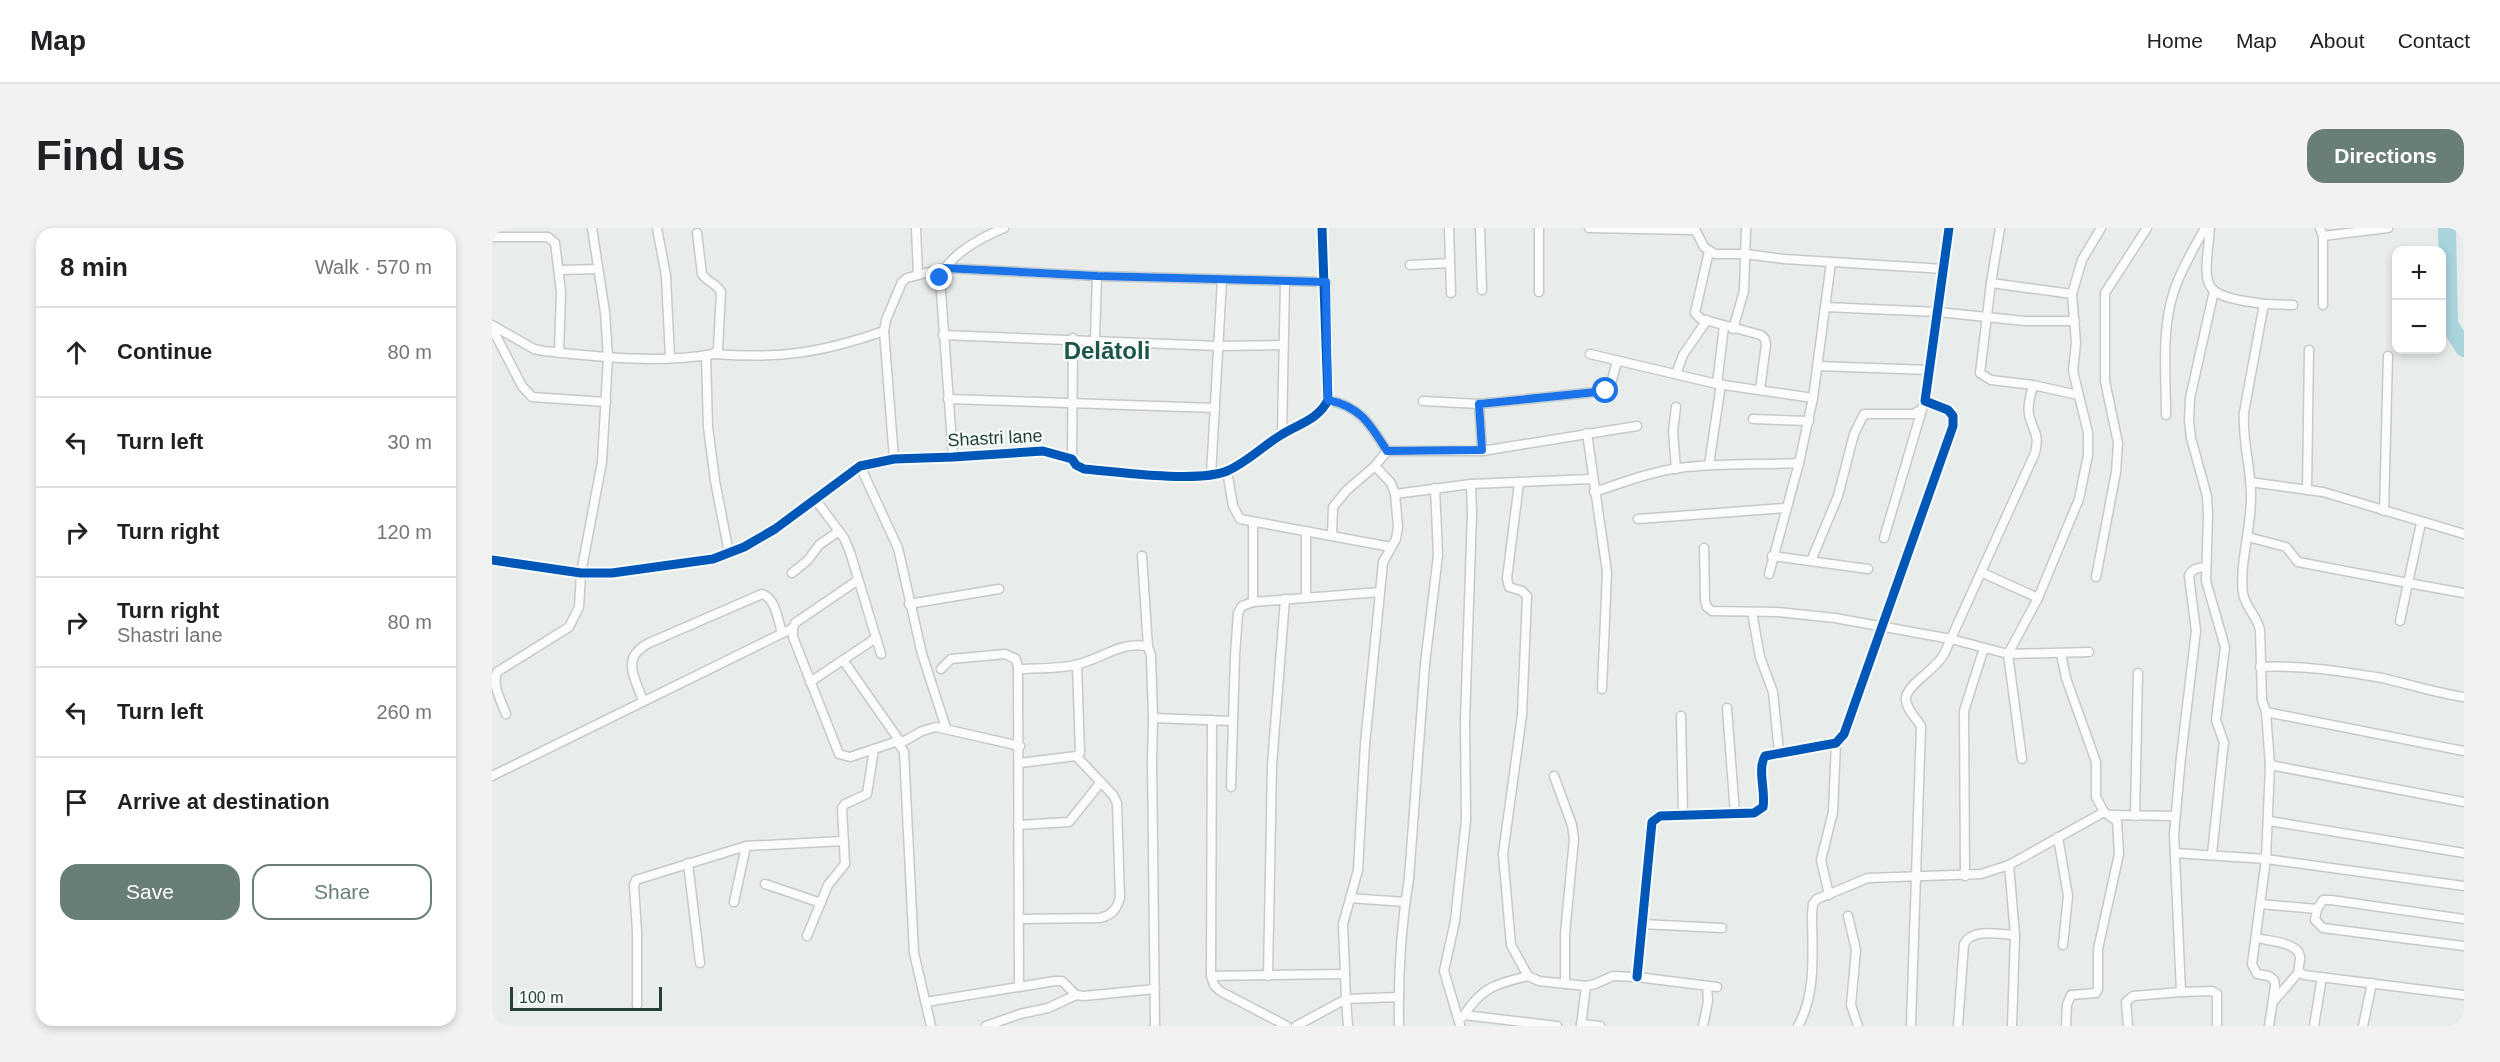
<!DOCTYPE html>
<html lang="en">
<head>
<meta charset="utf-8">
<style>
	:root { --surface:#fff; --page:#f2f2f2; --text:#202124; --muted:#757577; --line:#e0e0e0; --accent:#697e78 }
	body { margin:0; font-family:Arial,sans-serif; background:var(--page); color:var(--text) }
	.controls { position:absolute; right:18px; top:18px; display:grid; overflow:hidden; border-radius:12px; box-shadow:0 3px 9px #0003 }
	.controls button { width:54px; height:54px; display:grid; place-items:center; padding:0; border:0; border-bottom:2px solid var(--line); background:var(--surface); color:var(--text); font:30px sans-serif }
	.scale { position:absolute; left:18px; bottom:15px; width:152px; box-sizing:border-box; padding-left:6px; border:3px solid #24423a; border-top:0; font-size:16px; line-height:21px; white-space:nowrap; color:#24423a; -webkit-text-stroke:4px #f7fbf9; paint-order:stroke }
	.stop { position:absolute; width:18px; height:18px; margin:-14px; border:4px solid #1a73e8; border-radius:50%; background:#fff }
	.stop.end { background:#1a73e8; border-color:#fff; box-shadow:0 2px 6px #0008 }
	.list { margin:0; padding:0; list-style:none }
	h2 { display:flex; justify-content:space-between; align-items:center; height:78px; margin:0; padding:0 24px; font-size:26px }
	h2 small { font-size:20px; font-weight:400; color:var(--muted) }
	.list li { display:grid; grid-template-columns:39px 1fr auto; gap:18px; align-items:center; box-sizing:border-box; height:90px; padding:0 24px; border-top:2px solid var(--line) }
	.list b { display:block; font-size:22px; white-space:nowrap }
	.list p { margin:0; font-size:20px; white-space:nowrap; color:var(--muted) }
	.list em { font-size:20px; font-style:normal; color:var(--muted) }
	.actions { display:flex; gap:12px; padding:18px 24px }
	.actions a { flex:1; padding:14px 0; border:2px solid var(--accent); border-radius:18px; text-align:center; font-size:21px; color:var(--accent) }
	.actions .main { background:var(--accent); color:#fff }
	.icon { flex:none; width:33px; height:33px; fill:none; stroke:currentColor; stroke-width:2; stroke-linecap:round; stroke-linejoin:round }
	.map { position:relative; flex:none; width:1972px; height:798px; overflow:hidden; border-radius:18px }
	header { display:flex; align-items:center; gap:36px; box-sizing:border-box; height:84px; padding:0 30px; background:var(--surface); border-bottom:2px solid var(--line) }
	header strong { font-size:28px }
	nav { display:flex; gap:33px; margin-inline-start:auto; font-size:21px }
	.intro { display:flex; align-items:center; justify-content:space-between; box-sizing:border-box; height:144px; padding:0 36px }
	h1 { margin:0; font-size:42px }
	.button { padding:15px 27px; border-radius:18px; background:var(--accent); color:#fff; font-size:21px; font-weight:700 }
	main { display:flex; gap:36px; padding:0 36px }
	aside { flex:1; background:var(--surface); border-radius:18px; box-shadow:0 3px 9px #0003 }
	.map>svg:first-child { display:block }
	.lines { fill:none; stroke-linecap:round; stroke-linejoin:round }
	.river { stroke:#a9d4db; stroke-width:18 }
	.minor-casing { stroke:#c5cac8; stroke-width:11 }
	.minor { stroke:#fcfcfc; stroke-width:8 }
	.cycleway-casing { stroke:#f7fbf9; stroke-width:13 }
	.cycleway { stroke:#0057b8; stroke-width:9 }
	.route { stroke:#1a73e8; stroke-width:8 }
	.labels { text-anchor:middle; stroke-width:4.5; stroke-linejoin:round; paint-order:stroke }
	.street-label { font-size:18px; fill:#24423a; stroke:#f7fbf9 }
	.district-label { font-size:24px; font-weight:bold; fill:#1f5548; stroke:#f7fbf9 }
</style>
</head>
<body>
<header>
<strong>Map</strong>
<nav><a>Home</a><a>Map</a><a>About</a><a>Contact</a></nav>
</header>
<div class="intro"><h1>Find us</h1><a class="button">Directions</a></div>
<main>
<aside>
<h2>8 min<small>Walk · 570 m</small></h2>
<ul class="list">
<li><svg class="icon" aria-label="ahead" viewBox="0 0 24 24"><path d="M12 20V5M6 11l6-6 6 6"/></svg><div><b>Continue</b></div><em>80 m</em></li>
<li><svg class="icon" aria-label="left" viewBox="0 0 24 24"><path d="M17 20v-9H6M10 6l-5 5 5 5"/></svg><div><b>Turn left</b></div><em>30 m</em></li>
<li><svg class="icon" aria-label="right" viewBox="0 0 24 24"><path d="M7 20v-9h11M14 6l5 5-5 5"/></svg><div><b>Turn right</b></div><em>120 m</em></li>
<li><svg class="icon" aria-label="right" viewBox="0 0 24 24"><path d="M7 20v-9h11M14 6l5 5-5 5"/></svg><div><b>Turn right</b><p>Shastri lane</p></div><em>80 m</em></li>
<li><svg class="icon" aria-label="left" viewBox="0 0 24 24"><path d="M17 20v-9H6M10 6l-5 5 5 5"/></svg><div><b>Turn left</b></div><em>260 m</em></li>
<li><svg class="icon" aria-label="arrive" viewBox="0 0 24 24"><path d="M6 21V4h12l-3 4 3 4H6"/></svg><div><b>Arrive at destination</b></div></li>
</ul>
<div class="actions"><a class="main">Save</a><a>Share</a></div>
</aside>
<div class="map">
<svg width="1972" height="798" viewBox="0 0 1972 798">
	<rect width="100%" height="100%" fill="#e8edeb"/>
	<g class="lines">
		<polyline class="river" points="1955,0 1957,96 1972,120"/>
		<g class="minor-casing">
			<g id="minor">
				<polyline points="165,0 174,48 178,130"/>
				<polyline points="424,0 426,47"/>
				<polyline points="957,0 959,65"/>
				<polyline points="988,0 990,62"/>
				<polyline points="1097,0 1200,2 1204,3 1212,19 1223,26 1253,26 1292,31 1452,41"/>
				<polyline points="1508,0 1499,55 1488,145 1499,152 1541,157 1586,167"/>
				<path d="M1718,0C1712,62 1706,67 1772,76L1752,184C1750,213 1759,239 1759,267C1760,298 1747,336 1751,365C1753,379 1765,388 1768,402L1770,472L1774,484L1778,537L1774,631L1972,658"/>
				<polyline points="1828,0 1831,8 1831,77"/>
				<polyline points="1831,8 1896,0"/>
				<polyline points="0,9 56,9 63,15 69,64 67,125"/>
				<polyline points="1217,23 1203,85 1209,91 1269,107 1273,111 1274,117 1268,161"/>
				<polyline points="918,37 958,35"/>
				<polyline points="68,42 106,41"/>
				<polyline points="1499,55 1580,66"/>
				<polyline points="1047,64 1047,0"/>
				<polyline points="1772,76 1801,77"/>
				<polyline points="1333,79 1446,84 1533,93 1583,93"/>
				<path d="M0,97L42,121L52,123C107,129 166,136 222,126L226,121L229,64C224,55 215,54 210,46L205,5"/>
				<polyline points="0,100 30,158 40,169 114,174"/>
				<polyline points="1241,101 1252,63 1254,0"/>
				<polyline points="451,107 726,118 791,117"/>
				<polyline points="603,111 605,48"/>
				<path d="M222,126C288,131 329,125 392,103"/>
				<polyline points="1098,126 1225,156 1321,170"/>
				<polyline points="214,127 216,199 223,253 237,325"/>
				<polyline points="1325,138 1437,142"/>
				<polyline points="1184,146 1191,127 1215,92"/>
				<polyline points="1225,156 1232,98"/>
				<polyline points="456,171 723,180"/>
				<path d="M836,172C869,179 878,196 895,223"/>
				<polyline points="931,173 987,176 1114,163 1118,160 1125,133"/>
				<polyline points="987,176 990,223"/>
				<polyline points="1184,179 1181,203 1184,241"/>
				<path d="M1674,187C1674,146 1669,102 1682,63C1689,41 1702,20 1713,0"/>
				<polyline points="1261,191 1317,193"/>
				<polyline points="1095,205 1115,344 1110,461"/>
				<polyline points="790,206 793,53"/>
				<path d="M461,229L448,50C456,27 490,9 512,0"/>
				<polyline points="402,231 392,103 394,92 410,54 415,50 452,40 605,48 834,54"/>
				<polyline points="580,231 581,110"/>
				<polyline points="1217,237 1229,156"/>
				<polyline points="368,238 406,320 430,426 454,500"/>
				<polyline points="735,243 741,278 748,291 899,319"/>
				<polyline points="719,247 730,52"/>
				<polyline points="1758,254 1831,264 1972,306"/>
				<polyline points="1027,255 1015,350 1017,359 1030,363 1035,368 1030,487 1011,626 1019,717 1036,748 1047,753 1094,758 1103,756 1121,748 1145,749 1225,759"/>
				<polyline points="1815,262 1817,122"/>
				<path d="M1102,264C1130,255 1158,244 1187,240C1227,235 1267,237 1307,235L1321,170L1339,34"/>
				<polyline points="903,266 979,256 1100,251"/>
				<polyline points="323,271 352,310 358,324 389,426"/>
				<polyline points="1892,283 1896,128"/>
				<polyline points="1146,291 1293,280"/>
				<polyline points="840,308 841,279 855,262 883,238 895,223 990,223 1145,198"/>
				<polyline points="1756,309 1794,319 1806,334 1916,355 1929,295"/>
				<polyline points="1392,310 1431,178"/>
				<polyline points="1212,320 1213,373 1215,379 1220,383 1285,384 1343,390 1459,411 1516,426 1597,424"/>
				<polyline points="650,328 656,419"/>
				<polyline points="1280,328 1376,341"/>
				<path d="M0,332L89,345H120L221,331L252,319L283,301L368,238L402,231L461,229L551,223L580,231L584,237L592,241C624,244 707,255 735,243C754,235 771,218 789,207C806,196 826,192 836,172L830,0"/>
				<polyline points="1319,333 1346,268 1362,206 1372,186 1422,186 1430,181"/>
				<path d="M1714,339C1706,340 1700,340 1697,348L1704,403L1689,529L1682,606L1689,764L1720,763L1725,766V798"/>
				<polyline points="300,345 316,332 327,317 347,303"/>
				<polyline points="1491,345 1546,370"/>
				<polyline points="1277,346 1307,235"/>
				<polyline points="1604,349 1624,244 1626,215 1613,153 1613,65 1655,0"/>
				<polyline points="366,352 303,395 301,400 301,409 347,526 358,529 403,514 407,516 412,524 422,725 439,798"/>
				<polyline points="814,369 814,303"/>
				<polyline points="761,374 761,294"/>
				<polyline points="417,376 507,361"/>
				<polyline points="1260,384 1268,429 1281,464 1287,524"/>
				<polyline points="1908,393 1916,355 1972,365"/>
				<polyline points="1569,426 1574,450 1604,534 1604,569 1612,584 1625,593 1627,626 1606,721 1606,761 1604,765 1579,767 1575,777 1574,798"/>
				<polyline points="351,432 407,512 407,516 430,503 444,499 528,518"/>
				<path d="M1768,439C1809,437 1849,443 1890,450C1917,456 1944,465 1972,469"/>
				<polyline points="449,441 459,431 513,426 524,431 526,441 527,759"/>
				<path d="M526,441C545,440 565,441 583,437C606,433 632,411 656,419L659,427L661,490L660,531L663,798"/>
				<polyline points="318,454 384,410"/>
				<path d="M151,473C143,449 128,430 157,415L270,366C284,370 286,393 290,405"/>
				<polyline points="1235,480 1243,586"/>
				<polyline points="1774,484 1972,523"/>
				<path d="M14,486C9,473 0,457 5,444L77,399L87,379L89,345L110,234L116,129L113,84L100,0"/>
				<polyline points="1189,488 1191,587"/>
				<polyline points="661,490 739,493"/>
				<polyline points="720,492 719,748 722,757 728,763 795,798"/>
				<polyline points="1530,531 1516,426 1546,370 1587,271 1596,227 1596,205 1581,143 1584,115 1580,66 1590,32 1609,0"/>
				<polyline points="528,535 584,528 588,525 585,437"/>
				<polyline points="1778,537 1972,574"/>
				<polyline points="0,548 301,400"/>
				<polyline points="1062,548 1080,597 1082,611 1073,706 1073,756"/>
				<polyline points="739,559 743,428 746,385 750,378 761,374 888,364"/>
				<polyline points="1619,587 1683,588"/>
				<polyline points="1643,588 1646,445"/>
				<polyline points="1777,593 1972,625"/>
				<polyline points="526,597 577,594 609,554"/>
				<polyline points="1566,609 1576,668 1571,717"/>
				<polyline points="1683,625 1774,631 1760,736 1765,746 1777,748 1782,752 1783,758 1777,798"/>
				<polyline points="1720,626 1731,522 1732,515 1724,492 1733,419 1714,353 1716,288 1715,268 1699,210 1697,193 1698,170 1722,63"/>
				<polyline points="196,635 208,735"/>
				<polyline points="1517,637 1523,707 1520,798"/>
				<polyline points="1473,648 1472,483 1492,420"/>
				<polyline points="273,656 329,675"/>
				<polyline points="1337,667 1329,632 1341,584 1344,515"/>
				<polyline points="858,670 913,674"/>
				<polyline points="242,674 254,618"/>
				<polyline points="1769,676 1825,681 1823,692 1831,700 1972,718"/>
				<polyline points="1825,681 1831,672 1839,672 1972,691"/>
				<polyline points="1356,688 1364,722 1359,777 1366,798"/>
				<path d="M527,691L608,690C620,687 624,682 628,670L625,575L621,567L584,528"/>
				<polyline points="1150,696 1230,700"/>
				<polyline points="315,708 336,657 353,636 350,580 353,576 375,566 382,521"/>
				<path d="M1765,710C1776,713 1808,714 1808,730C1808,736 1806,738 1807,744L1812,747L1972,767"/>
				<polyline points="719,748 853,746"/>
				<polyline points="776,748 780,537 793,371"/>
				<path d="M1145,749L1160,594L1168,588L1262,585L1271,579C1274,564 1265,541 1273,528L1344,515L1352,506L1461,198V188L1456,182L1433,173L1457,0"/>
				<polyline points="434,774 563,753 570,753 584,767 592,768 663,761"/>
				<polyline points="1781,774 1807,744"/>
				<polyline points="145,777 145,704 142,657 144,652 254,618 352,613"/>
				<polyline points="972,787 1065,798"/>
				<path d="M971,789C989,759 1004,756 1036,748"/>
				<polyline points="1089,796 1108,798"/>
				<polyline points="968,797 952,743 963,693 974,592 973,493 980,285 979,256"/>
				<polyline points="494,798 528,786 556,780 584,767"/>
				<polyline points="804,798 854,771 851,696 866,642 873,516 891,334 904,311 906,299 903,266 899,255 883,238"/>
				<polyline points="856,798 854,771 907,769"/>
				<path d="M907,798C906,749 909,698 917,650L933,436L946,327L943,260"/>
				<polyline points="1089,798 1094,758"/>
				<polyline points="1211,798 1216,773 1215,758"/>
				<path d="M1306,798C1325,764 1320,723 1320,686L1321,676L1325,671L1376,650L1489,646L1517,637L1612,584"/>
				<path d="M1419,798L1429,498C1424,490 1413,480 1414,470C1415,456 1445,441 1452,426C1483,359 1513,292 1543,225C1548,205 1541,204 1537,187C1535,177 1539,166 1541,157"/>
				<path d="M1466,798L1472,716C1480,700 1507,706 1523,707"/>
				<polyline points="1636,798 1634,774 1641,768 1689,764"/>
				<polyline points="1822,798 1830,749"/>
				<polyline points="1871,798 1880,755"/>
			</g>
		</g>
		<use href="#minor" class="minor"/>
		<g class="cycleway-casing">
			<g id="cycleway">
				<path d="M0,332L89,345H120L221,331L252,319L283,301L368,238L402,231L461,229L551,223L580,231L584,237L592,241C624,244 707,255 735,243C754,235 771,218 789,207C806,196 826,192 836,172L830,0"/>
				<path d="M1145,749L1160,594L1168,588L1262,585L1271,579C1274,564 1265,541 1273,528L1344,515L1352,506L1461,198V188L1456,182L1433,173L1457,0"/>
			</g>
		</g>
		<use href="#cycleway" class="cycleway"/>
	</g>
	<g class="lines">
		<path class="route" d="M448,50L452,40L605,48L834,54L836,172C869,179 878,196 895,223L990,222L987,176L1114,163"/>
	</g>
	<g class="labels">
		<g class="street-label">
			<text transform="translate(503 210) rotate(-3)" y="6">Shastri lane</text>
		</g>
		<g class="district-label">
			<text x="615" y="131">Delātoli</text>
		</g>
	</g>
</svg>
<div class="controls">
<button>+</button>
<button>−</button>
</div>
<div class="scale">100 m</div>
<div class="stop" style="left:1114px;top:163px"></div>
<div class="stop end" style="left:448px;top:50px"></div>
</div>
</main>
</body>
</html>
